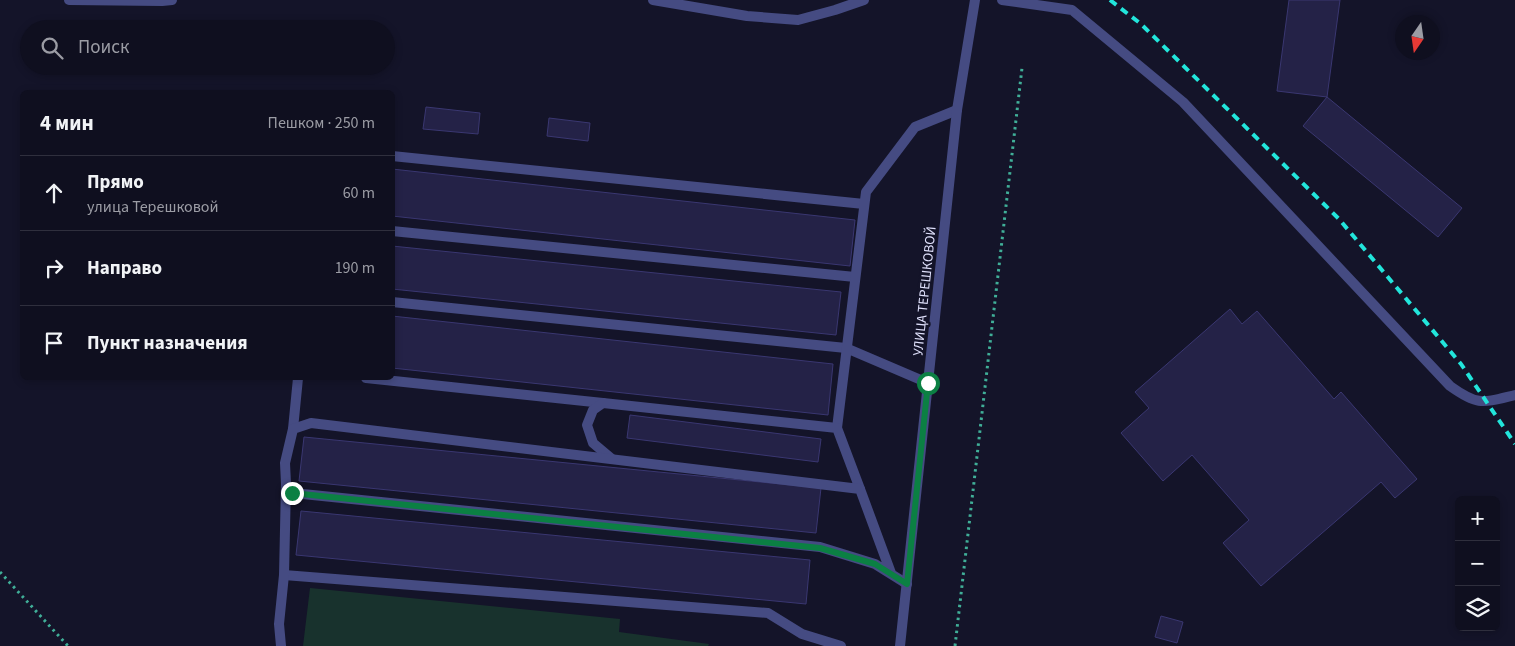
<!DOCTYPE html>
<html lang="ru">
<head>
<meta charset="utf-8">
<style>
	:root { --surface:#0f0f1f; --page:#1d1d2c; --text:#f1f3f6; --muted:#9b9ca4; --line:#2f2f3d }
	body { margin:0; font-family:"Source Sans 3",sans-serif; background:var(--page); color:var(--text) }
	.controls { position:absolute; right:15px; bottom:15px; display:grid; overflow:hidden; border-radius:8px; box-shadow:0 2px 8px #0003 }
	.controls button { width:45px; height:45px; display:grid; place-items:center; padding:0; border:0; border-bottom:1px solid var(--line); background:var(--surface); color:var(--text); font:25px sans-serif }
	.compass { position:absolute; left:1395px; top:15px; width:45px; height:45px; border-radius:50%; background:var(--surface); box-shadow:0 2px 8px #0003; rotate:193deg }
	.stop { position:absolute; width:15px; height:15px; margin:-11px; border:4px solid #0b8043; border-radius:50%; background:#fff }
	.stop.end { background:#0b8043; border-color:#fff; box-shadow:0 1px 5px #0008 }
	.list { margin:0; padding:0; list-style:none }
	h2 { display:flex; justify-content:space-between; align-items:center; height:65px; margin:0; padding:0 20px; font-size:21px }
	h2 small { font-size:16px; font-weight:400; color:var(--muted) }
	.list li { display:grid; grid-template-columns:32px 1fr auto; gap:15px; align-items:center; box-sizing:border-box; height:75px; padding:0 20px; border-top:1px solid var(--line) }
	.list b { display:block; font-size:19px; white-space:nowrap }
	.list p { margin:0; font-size:16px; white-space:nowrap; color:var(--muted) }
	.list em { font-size:16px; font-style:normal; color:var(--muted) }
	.icon { flex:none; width:28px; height:28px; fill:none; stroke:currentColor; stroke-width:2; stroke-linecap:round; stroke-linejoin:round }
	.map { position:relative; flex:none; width:1515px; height:646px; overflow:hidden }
	.search { position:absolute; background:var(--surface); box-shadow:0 2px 8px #0003; left:20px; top:20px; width:375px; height:55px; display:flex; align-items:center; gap:12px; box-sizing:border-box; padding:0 18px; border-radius:28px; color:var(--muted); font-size:19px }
	.panel { position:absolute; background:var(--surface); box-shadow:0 2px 8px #0003; left:20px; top:90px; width:375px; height:290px; border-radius:8px }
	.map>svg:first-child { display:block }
	.green { fill:#18322d }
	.building { fill:#242247; stroke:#3a3771 }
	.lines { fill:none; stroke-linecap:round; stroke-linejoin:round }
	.path { stroke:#40af98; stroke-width:3; stroke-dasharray:2.5 4; stroke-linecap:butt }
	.service { stroke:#454b82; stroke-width:10 }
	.tertiary { stroke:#454b82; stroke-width:10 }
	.rail { stroke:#22e5db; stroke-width:4; stroke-dasharray:8 6; stroke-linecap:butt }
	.route { stroke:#0b8043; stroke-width:6 }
	.labels { text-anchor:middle; stroke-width:5; stroke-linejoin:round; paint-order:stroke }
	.street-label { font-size:14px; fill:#dfe0fb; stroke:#141429 }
</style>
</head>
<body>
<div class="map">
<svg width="1515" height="646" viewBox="0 0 1515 646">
	<rect width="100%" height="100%" fill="#141429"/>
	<polygon class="green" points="310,588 620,619 619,632 709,644 708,646 303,646"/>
	<g class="building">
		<polygon points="1289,0 1340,0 1327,97 1277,91"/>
		<polygon points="1327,97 1462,208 1438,237 1303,126"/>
		<polygon points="426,107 480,113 478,134 423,129"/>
		<polygon points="549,118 590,123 588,141 547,136"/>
		<polygon points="392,169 855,220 850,266 392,216"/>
		<polygon points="392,246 841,292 836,335 392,289"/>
		<polygon points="1230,309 1242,324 1257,311 1334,399 1341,392 1417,479 1395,498 1381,482 1261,586 1223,543 1249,520 1192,455 1163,481 1121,433 1149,408 1135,392"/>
		<polygon points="392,316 833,364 828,415 392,368"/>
		<polygon points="630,415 821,439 818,462 627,438"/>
		<polygon points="304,437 821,488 816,533 299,481"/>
		<polygon points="301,511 810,560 806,604 296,555"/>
		<polygon points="1161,616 1183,622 1177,643 1155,637"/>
	</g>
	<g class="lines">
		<g class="path">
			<polyline points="0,572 68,646"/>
			<polyline points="955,646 1022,68"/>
		</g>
		<g class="service">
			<polyline points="69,0 162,1 172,0"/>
			<polyline points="653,0 747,16 798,20 835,10 864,0"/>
			<path d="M1002,0L1072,10L1183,102L1450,386C1478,406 1482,403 1515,395"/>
			<polyline points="392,156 864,204"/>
			<polyline points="392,231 855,277"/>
			<polyline points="392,302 846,348 928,383"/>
			<polyline points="366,378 603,403"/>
			<polyline points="837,428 866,192 915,127 957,110"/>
			<polyline points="293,429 298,378"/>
			<polyline points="612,459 593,443 587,425 593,410 603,403 837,428 860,489"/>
			<polyline points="891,573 860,489 311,423 293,429 285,463 286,484 293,493 820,547 875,564 907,584"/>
			<polyline points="284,575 768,613 802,634 841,646"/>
			<polyline points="281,646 279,624 284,575 286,484"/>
		</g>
		<polyline class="tertiary" points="900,646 957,110 975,0"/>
		<polyline class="rail" points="1110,0 1141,24 1339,219 1461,364 1515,444"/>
	</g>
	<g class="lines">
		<polyline class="route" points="292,493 820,548 875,564 907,584 928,383"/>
	</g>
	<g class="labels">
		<g class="street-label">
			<text transform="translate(924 291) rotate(-84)" y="5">УЛИЦА ТЕРЕШКОВОЙ</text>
		</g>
	</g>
</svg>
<div class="controls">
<button>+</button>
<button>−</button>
<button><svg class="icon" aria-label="layers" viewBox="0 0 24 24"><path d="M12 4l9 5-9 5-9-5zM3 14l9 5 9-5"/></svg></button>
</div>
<svg class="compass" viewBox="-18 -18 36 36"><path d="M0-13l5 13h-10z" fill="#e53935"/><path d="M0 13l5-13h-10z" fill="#9b9ca4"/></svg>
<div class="stop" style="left:928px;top:383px"></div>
<div class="stop end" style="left:292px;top:493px"></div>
<div class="search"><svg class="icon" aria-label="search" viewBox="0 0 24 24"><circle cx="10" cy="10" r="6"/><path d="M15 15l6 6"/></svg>Поиск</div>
<section class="panel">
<h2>4 мин<small>Пешком · 250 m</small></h2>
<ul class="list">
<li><svg class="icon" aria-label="ahead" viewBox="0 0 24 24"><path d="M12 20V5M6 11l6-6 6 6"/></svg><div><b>Прямо</b><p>улица Терешковой</p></div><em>60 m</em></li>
<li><svg class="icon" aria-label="right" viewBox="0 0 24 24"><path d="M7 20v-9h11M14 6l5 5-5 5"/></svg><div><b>Направо</b></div><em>190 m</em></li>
<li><svg class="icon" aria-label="arrive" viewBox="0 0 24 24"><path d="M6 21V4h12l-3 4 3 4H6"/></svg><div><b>Пункт назначения</b></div></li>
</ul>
</section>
</div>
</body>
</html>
